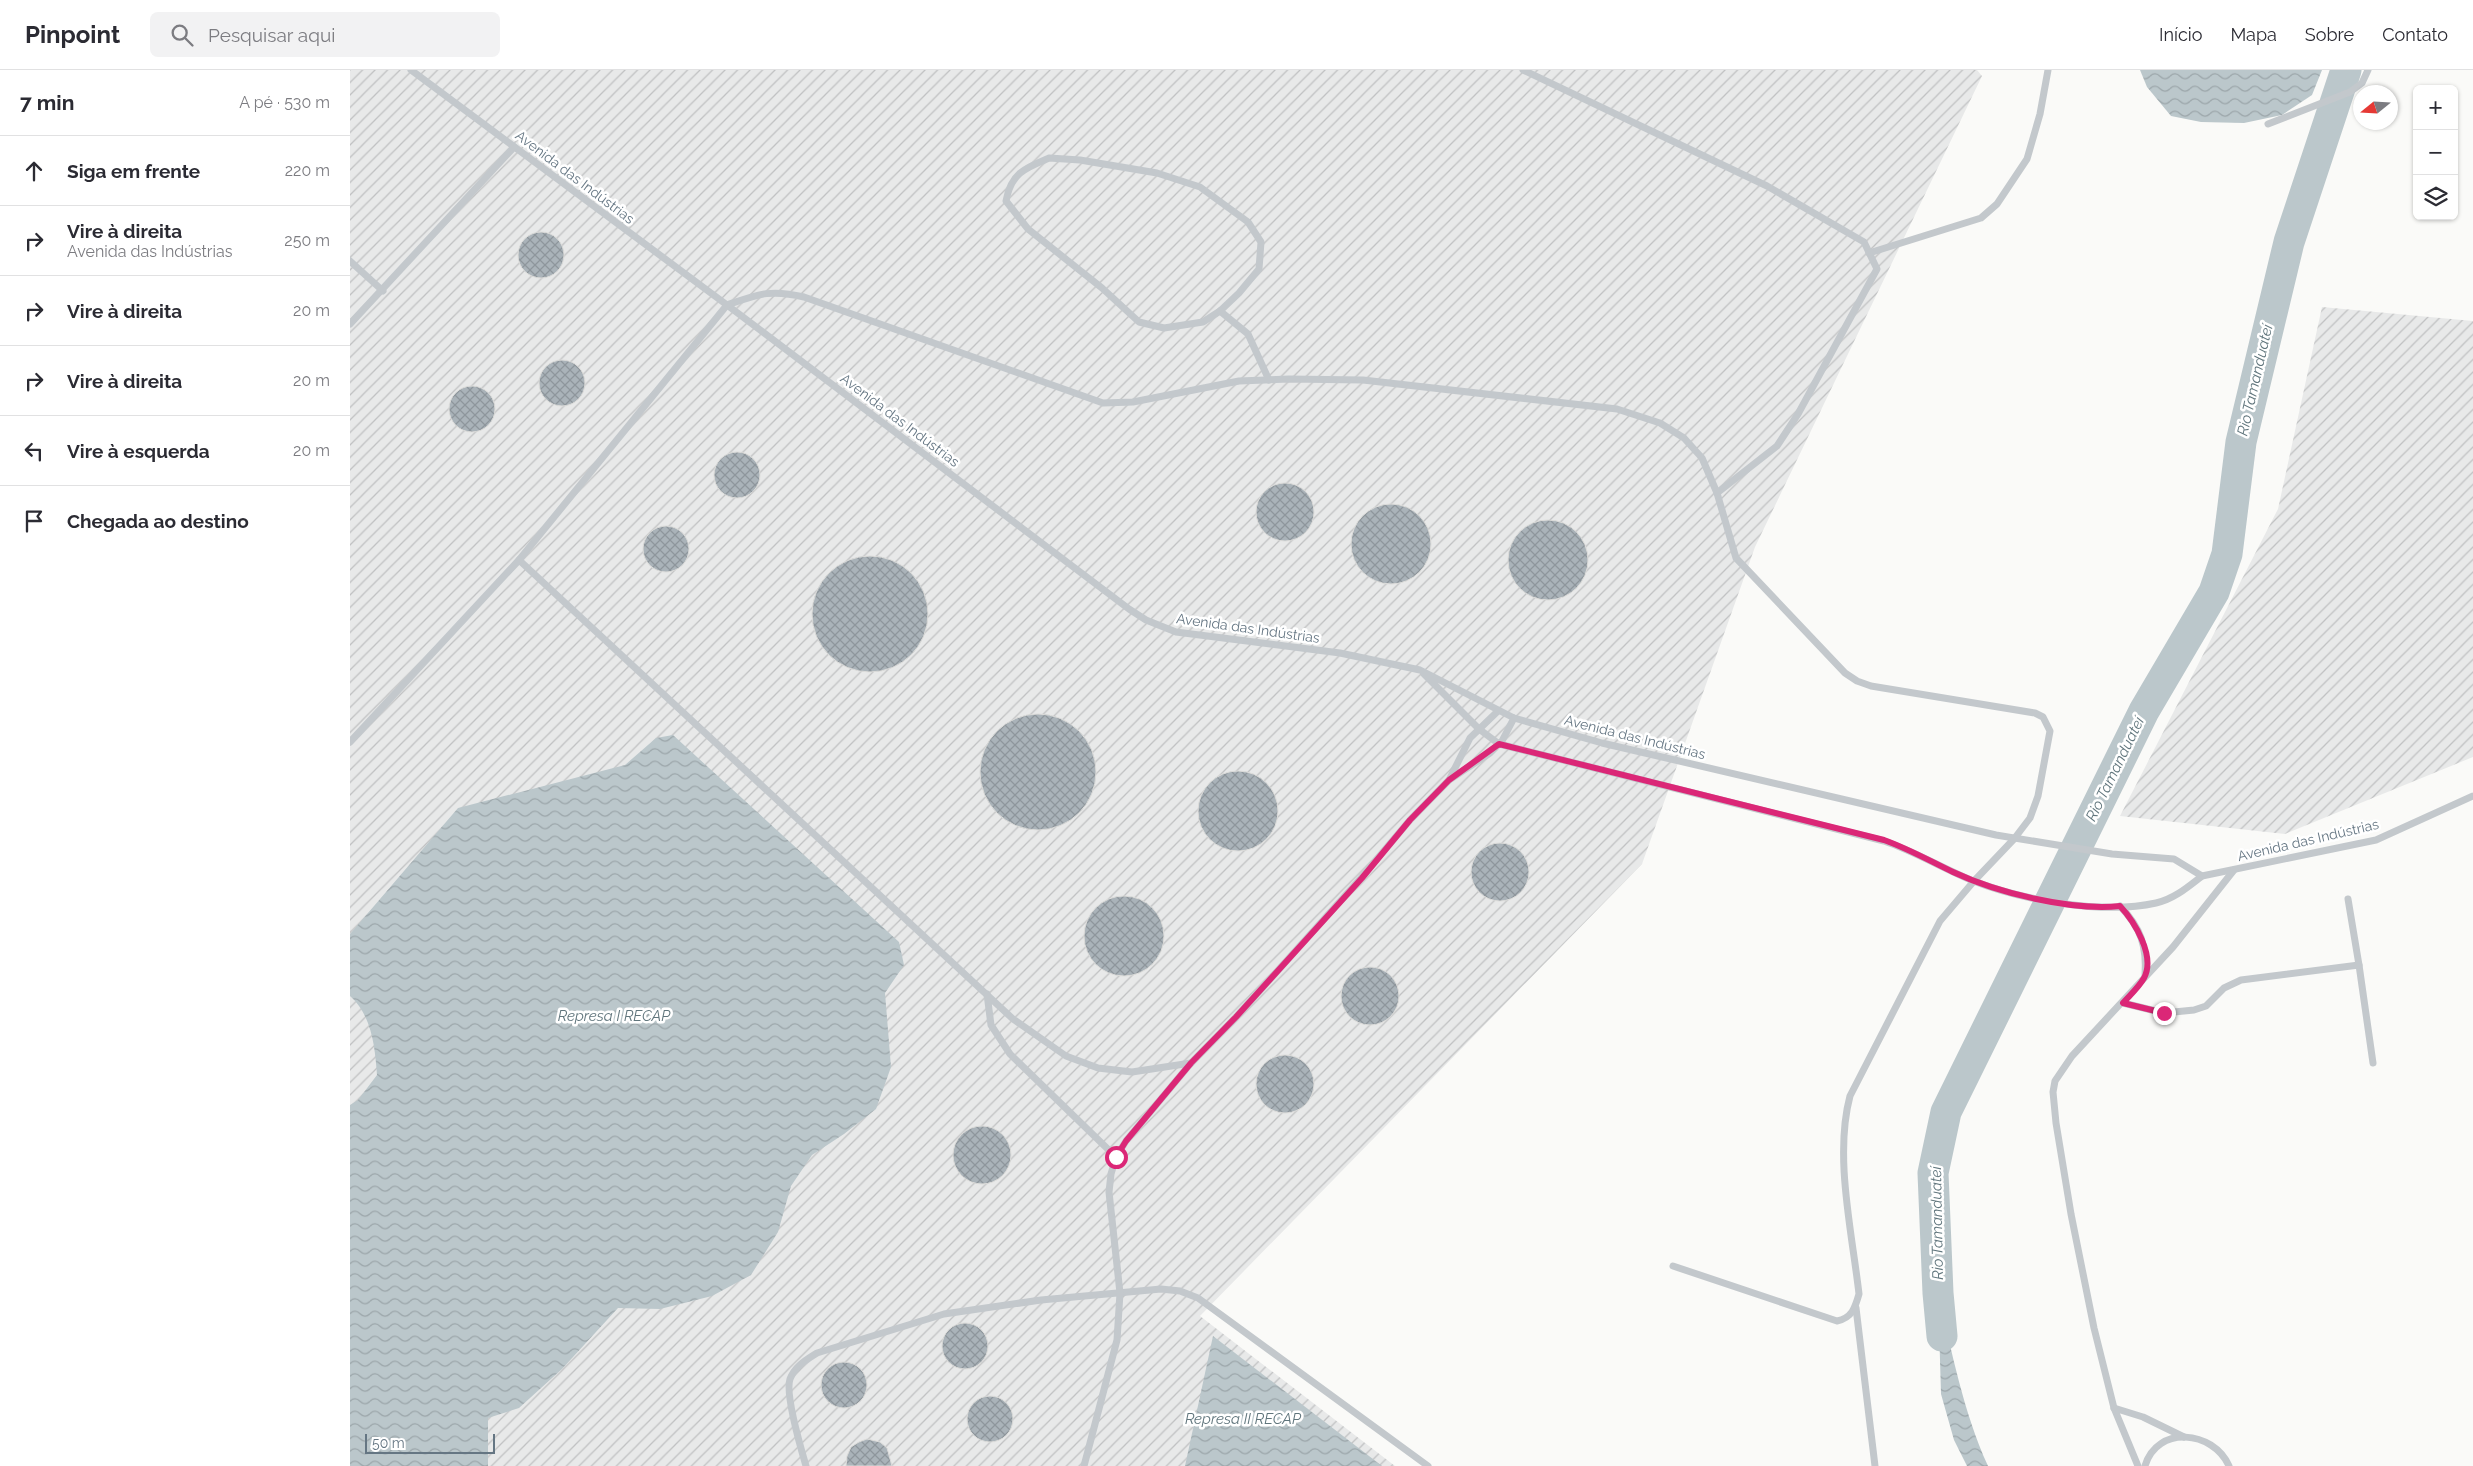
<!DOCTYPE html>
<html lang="pt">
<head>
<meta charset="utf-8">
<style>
	:root { --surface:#fff; --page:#f2f2f3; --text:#2b2b33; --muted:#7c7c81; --line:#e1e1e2 }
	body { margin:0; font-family:Raleway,sans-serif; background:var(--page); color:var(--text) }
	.controls { position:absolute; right:15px; top:15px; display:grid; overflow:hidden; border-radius:8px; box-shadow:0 1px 4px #0004 }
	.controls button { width:45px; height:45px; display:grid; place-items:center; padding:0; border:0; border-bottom:1px solid var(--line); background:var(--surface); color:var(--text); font:25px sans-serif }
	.compass { position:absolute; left:2003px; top:15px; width:45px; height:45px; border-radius:50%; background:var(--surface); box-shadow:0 1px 4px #0004; rotate:252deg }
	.scale { position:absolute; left:15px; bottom:12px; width:130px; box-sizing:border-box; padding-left:5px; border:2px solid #657683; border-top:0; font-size:14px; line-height:18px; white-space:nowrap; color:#657683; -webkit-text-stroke:4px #fff; paint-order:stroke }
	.stop { position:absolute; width:15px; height:15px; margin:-11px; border:4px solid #db2777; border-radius:50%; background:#fff }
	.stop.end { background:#db2777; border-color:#fff; box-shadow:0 1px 5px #0008 }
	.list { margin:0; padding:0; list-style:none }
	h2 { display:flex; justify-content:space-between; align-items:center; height:65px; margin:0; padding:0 20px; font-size:21px }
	h2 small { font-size:16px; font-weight:400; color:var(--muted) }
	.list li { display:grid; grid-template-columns:32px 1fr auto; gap:15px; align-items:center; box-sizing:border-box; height:70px; padding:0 20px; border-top:1px solid var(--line) }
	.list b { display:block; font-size:19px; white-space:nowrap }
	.list p { margin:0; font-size:16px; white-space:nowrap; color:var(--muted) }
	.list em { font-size:16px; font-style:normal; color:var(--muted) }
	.icon { flex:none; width:28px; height:28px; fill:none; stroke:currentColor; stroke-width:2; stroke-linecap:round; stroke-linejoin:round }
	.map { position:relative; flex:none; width:2123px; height:1396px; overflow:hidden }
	header { display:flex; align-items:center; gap:30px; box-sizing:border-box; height:70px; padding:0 25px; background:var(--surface); border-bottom:1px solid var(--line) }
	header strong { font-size:24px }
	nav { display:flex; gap:28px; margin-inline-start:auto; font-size:18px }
	.search { width:350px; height:45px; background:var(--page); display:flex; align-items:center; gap:12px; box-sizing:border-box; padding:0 18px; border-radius:8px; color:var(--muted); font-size:19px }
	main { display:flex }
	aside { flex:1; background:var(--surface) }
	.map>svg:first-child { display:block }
	.industrial { fill:url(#industrial-furrows) }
	.water { fill:url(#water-waves) }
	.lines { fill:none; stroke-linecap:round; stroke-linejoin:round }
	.river { stroke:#bbc7cb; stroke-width:31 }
	.building { fill:url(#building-cross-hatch); stroke:#dcdcda }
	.service { stroke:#c3c8cc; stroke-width:7 }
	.route { stroke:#db2777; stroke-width:6 }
	.labels { text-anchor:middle; stroke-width:5; stroke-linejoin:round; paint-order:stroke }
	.street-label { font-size:14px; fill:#657683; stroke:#fff }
	.water-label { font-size:15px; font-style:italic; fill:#60757c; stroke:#fff }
</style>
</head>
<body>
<header>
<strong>Pinpoint</strong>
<div class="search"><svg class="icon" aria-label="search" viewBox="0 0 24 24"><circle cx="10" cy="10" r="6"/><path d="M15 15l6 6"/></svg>Pesquisar aqui</div>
<nav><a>Início</a><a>Mapa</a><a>Sobre</a><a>Contato</a></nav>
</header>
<main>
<aside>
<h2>7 min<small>A pé · 530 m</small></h2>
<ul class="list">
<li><svg class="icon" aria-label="ahead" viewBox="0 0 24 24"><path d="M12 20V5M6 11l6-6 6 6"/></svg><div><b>Siga em frente</b></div><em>220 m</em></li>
<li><svg class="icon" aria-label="right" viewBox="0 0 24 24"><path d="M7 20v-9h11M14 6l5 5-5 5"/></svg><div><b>Vire à direita</b><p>Avenida das Indústrias</p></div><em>250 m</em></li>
<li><svg class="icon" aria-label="right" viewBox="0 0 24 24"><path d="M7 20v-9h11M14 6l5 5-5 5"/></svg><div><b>Vire à direita</b></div><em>20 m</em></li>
<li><svg class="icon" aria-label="right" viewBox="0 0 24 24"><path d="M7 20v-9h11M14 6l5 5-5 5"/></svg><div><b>Vire à direita</b></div><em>20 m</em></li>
<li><svg class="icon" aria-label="left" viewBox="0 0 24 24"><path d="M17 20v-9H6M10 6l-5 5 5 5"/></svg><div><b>Vire à esquerda</b></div><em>20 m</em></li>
<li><svg class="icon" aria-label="arrive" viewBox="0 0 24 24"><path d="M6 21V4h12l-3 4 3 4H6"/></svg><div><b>Chegada ao destino</b></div></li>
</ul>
</aside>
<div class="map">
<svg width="2123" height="1396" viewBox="0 0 2123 1396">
	<defs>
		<pattern id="industrial-furrows" width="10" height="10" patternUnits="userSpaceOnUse" patternTransform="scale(1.25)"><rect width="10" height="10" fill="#e8e9e9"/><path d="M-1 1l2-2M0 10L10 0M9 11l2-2" fill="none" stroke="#c0c1c2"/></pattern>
		<pattern id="water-waves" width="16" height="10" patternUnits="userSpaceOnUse" patternTransform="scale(1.25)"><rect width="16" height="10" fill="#bbc7cb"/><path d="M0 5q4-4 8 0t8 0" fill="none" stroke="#9ca6aa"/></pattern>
		<pattern id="building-cross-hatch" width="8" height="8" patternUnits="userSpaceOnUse" patternTransform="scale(1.25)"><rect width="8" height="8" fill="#aab3b9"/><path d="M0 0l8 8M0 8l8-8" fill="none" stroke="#8e969c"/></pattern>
	</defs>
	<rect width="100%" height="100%" fill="#fafaf8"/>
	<g class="industrial">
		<polygon points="0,0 1627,0 1632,6 1405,477 1292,794 850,1246 1045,1396 0,1396"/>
		<polygon points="1972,237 2123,251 2123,687 1935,764 1770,746 1928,439"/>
	</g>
	<g class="water">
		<polygon points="1790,0 1972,0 1962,25 1932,45 1894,53 1851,52 1821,46 1797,17"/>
		<path d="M323,665L549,872L554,895L535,923L541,997L526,1039L494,1064L462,1085L441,1116L428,1162L401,1205L362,1226L310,1239L268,1238L212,1299L169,1338L138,1348V1396H0V1035L8,1030L27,1005C25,978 22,945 0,926V864L108,738L275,695L306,668Z"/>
		<path d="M1588,1223C1602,1282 1613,1341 1638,1396H1617L1604,1370L1591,1324Z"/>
		<polygon points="863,1266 1032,1396 835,1396"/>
	</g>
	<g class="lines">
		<polyline class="river" points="1592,1266 1588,1223 1583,1103 1596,1042 1794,641 1864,522 1877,484 1891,372 1939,172 1996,0"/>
	</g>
	<g class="building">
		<circle cx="191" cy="185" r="23"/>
		<circle cx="212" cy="313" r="23"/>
		<circle cx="122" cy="339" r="23"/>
		<circle cx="387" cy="405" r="23"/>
		<circle cx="935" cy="442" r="29"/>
		<circle cx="1041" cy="474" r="40"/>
		<circle cx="1198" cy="490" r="40"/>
		<circle cx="316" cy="479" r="23"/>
		<circle cx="520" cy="544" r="58"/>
		<circle cx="688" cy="702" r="58"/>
		<circle cx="888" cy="741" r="40"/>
		<circle cx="1150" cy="802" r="29"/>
		<circle cx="774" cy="866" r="40"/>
		<circle cx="1020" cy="926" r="29"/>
		<circle cx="935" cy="1014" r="29"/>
		<circle cx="632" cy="1085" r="29"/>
		<circle cx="615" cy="1276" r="23"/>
		<circle cx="494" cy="1315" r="23"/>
		<circle cx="640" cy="1349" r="23"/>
		<polygon points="517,1369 530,1372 537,1378 542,1396 496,1396 497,1386 501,1377 509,1372"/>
	</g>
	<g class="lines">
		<g class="service">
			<polyline points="61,0 377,235 779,539 796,550 826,562 990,583 1070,600 1164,648 1252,673 1646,765 1762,784 1824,789 1852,806"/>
			<polyline points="1173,0 1417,116 1514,172 1527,199 1448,344 1427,376 1367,423"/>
			<polyline points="1918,54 2000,22 2012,13 2018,0"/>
			<path d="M699,88L730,90L807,103L850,117L898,152L911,172L909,199L889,223L870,241L853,252L814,258L789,252L752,218L678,159L656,131C661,103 675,98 699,88Z"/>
			<polyline points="1519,183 1631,148 1647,134 1677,89 1690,44 1698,0"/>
			<polyline points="0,191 33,221"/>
			<polyline points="870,241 898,264 919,310"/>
			<polyline points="0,254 164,77"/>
			<path d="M1074,604L1129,659L1149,674L1534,771C1564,781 1592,798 1621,810C1671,830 1753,845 1806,833C1824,829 1838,817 1852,806L2026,770L2123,726"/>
			<path d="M1164,648L1152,671L1140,683L1099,710L1060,750L1011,808L886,947L841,993L782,1002L748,998L716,986L663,949L169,490L377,235C409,224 420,219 454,227L753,333L783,332L889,311L939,309L1013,310L1267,339L1310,353L1334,368L1352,388L1367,423L1386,488L1495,603L1507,611L1521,616L1685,643L1693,647L1700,661L1688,726L1680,748L1664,769L1624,811L1590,851L1500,1026C1484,1086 1502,1162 1509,1224C1505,1238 1502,1248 1487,1251L1323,1196"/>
			<polyline points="0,672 169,490"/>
			<polyline points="1099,710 1120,668 1148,641"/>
			<polyline points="1998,829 2009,895"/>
			<path d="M1770,836C1791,858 1797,876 1795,906"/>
			<polyline points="637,924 641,955 660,984 766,1087"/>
			<polyline points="1773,933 1814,943 1844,940 1856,936 1874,918 1891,910 2009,895 2023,993"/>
			<polyline points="1506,1238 1525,1396"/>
			<polyline points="1764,1338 1793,1347 1834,1367"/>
			<path d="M456,1396C451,1379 435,1324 440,1309C445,1296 456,1290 467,1283L594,1244L691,1230L811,1219L830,1221L848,1228L1078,1396"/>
			<polyline points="734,1396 767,1270 770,1223 759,1122 761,1104 766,1087 776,1071 841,993"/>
			<polyline points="1788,1396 1764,1338 1744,1258 1721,1144 1706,1053 1703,1022 1705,1011 1722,986 1823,877 1884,800"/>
			<path d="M1795,1396C1807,1355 1863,1360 1879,1396"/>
		</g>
	</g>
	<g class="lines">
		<path class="route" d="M766,1087L776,1071L841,993L886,947L1012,808L1060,750L1099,710L1149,674L1534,770C1559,779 1580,791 1603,802C1648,823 1721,841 1770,836C1784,851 1806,886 1794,908C1789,917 1780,925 1773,933L1814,943"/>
	</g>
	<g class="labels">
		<g class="street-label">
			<text transform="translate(225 107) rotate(37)" y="5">Avenida das Indústrias</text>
			<text transform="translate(550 350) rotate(37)" y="5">Avenida das Indústrias</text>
			<text transform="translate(898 558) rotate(8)" y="5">Avenida das Indústrias</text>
			<text transform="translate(1285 667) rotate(14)" y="5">Avenida das Indústrias</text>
			<text transform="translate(1958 770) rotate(-13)" y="5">Avenida das Indústrias</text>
		</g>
		<g class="water-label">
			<text transform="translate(1905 310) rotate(-77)" y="5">Rio Tamanduateí</text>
			<text transform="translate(1765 699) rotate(-64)" y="5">Rio Tamanduateí</text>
			<text x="264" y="951">Represa I RECAP</text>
			<text transform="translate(1587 1153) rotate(-91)" y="5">Rio Tamanduateí</text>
			<text x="893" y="1354">Represa II RECAP</text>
		</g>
	</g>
</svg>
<div class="controls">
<button>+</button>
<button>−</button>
<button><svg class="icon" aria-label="layers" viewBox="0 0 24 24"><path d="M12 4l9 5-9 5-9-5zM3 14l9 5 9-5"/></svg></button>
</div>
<svg class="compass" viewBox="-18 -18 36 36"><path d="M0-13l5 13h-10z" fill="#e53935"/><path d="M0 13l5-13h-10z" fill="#7c7c81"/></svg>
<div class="scale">50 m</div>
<div class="stop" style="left:766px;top:1087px"></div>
<div class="stop end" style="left:1814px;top:943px"></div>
</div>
</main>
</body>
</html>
